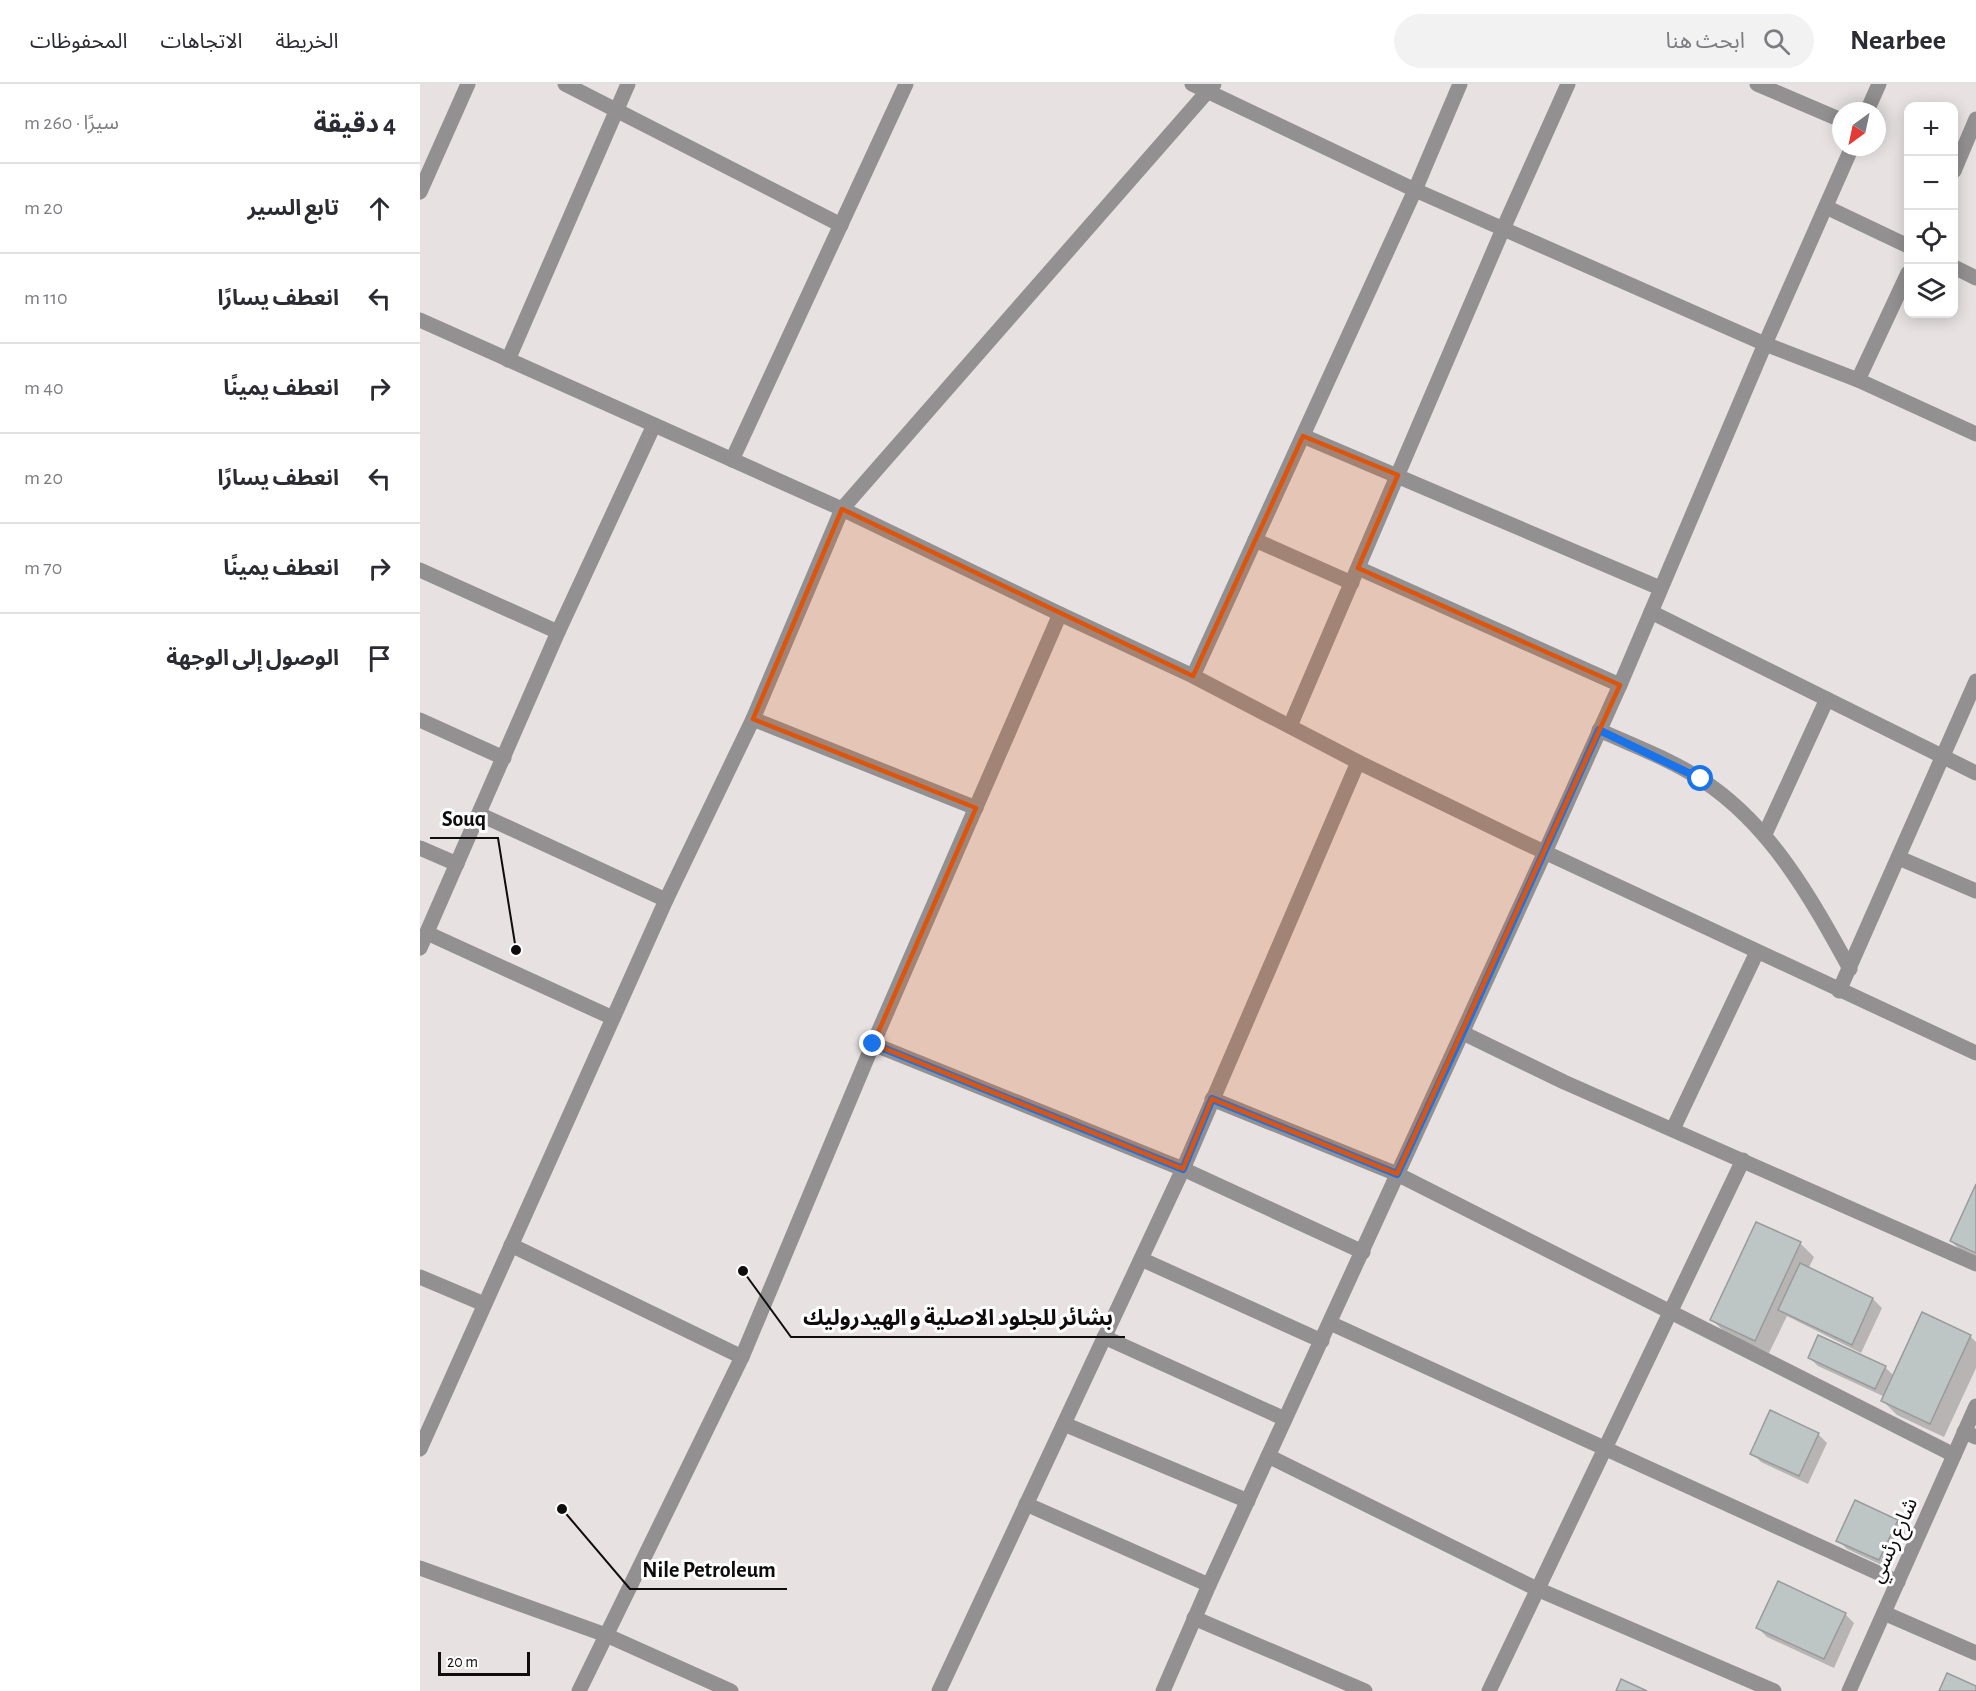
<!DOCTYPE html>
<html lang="ar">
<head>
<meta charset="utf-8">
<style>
	:root { --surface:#fff; --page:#f2f2f3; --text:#2b2b33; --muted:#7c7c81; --line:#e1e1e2 }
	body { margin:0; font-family:"Alegreya Sans","Noto Sans Arabic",sans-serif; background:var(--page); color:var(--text); direction:rtl }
	.controls { position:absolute; right:18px; top:18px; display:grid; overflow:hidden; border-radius:12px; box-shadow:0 3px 15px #0003 }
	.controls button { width:54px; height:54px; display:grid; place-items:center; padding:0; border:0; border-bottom:2px solid var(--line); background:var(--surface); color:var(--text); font:30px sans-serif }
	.compass { position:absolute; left:1412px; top:18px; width:54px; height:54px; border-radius:50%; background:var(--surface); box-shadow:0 3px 15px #0003; rotate:213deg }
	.scale { position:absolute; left:18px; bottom:15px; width:92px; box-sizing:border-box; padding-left:6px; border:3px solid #0e0c0c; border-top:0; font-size:16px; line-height:21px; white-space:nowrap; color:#0e0c0c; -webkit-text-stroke:4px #fff; paint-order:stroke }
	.stop { position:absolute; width:18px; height:18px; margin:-14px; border:4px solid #1a73e8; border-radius:50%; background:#fff }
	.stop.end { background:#1a73e8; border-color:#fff; box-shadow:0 2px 6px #0008 }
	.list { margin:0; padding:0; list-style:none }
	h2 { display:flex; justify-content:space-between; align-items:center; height:78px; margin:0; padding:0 24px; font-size:26px }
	h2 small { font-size:20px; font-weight:400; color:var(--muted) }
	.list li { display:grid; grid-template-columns:39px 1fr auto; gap:18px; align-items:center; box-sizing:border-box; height:90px; padding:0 24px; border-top:2px solid var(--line) }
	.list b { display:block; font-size:22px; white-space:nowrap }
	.list em { font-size:20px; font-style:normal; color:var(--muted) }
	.icon { flex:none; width:33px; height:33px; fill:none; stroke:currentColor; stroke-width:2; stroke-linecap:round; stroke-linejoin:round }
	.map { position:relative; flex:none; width:1556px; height:1607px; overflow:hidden; direction:ltr }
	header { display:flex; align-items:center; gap:36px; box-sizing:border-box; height:84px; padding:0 30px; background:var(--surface); border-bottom:2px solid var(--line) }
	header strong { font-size:28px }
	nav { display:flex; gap:33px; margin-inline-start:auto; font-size:21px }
	.search { width:420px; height:54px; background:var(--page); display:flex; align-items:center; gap:15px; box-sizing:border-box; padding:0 21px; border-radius:33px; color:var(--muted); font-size:22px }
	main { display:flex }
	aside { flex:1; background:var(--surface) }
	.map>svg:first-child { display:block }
	.shadow { fill:#0003 }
	.building { fill:#bec5c5; stroke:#969c9c; stroke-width:1.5 }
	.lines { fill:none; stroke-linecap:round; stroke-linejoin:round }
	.minor { stroke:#939091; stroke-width:15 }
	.tertiary { stroke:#939091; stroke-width:15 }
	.route { stroke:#1a73e8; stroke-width:8 }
	.marked { fill:#dd550c; fill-opacity:0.2; stroke:#dd550c; stroke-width:4.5; stroke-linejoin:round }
	.labels { text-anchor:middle; stroke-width:6; stroke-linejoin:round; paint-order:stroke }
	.street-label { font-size:21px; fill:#0e0c0c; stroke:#fff }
	.leader { fill:none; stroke:#0e0c0c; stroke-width:2 }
	.callout-dot { fill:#0e0c0c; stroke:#fff; stroke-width:2 }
	.callout-label { font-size:22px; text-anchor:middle; font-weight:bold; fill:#0e0c0c; stroke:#fff; stroke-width:6; stroke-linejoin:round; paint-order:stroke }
</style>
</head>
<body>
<header>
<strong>Nearbee</strong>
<div class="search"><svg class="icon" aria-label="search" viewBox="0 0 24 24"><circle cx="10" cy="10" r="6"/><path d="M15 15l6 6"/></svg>ابحث هنا</div>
<nav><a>الخريطة</a><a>الاتجاهات</a><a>المحفوظات</a></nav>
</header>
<main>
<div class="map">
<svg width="1556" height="1607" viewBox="0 0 1556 1607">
	<rect width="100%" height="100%" fill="#e7e1e1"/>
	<g class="shadow">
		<polygon points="1556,1103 1556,1176 1545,1171 1531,1157"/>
		<polygon points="1380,1159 1394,1173 1388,1185 1453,1215 1462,1224 1441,1269 1367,1232 1349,1269 1306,1249 1292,1236"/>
		<polygon points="1550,1252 1556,1258 1556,1284 1524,1353 1477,1331 1463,1317 1465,1313 1398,1282 1389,1273 1465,1283 1474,1292"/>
		<polygon points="1398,1350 1407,1359 1388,1400 1341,1378 1332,1369"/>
		<polygon points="1477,1438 1486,1447 1468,1484 1427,1465 1418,1456"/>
		<polygon points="1425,1530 1434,1539 1414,1584 1347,1553 1338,1544"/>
	</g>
	<g class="building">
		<polygon points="1556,1100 1556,1169 1530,1157"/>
		<polygon points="1336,1138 1381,1158 1335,1257 1290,1236"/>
		<polygon points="1380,1179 1453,1214 1432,1261 1358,1226"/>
		<polygon points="1502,1228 1551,1251 1510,1340 1461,1317"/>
		<polygon points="1398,1251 1466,1282 1455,1305 1388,1274"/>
		<polygon points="1350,1326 1399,1349 1379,1392 1330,1370"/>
		<polygon points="1435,1416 1478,1436 1459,1476 1416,1457"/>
		<polygon points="1358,1497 1426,1529 1404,1575 1336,1544"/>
		<polygon points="1527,1589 1556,1602 1556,1607 1519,1607"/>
		<polygon points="1201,1595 1227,1607 1196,1607"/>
	</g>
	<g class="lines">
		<g class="minor">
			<polyline points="145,0 421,141"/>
			<polyline points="772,0 995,106 1345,260 1438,296 1556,350"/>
			<polyline points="1337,0 1421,36"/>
			<polyline points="1447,27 1459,0"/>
			<polyline points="1534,87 1556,35"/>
			<polyline points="0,108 48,0"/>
			<polyline points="1406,123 1488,162"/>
			<polyline points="1534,183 1556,194"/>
			<polyline points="0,236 422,425 640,530 773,592 938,678 1105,759 1556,969"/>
			<polyline points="88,276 208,0"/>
			<polyline points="1438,296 1488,189"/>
			<polyline points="883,352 1240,504"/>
			<polyline points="312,376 486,0"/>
			<polyline points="835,456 932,499"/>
			<polyline points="938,484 1200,601"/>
			<polyline points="0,486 138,548"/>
			<polyline points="1231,528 1556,689"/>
			<polyline points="773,592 995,106 1040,0"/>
			<polyline points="333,635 556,724"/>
			<polyline points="0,636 84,674"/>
			<polyline points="870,642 1083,145 1148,0"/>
			<path d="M1179,646C1212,661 1252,676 1282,696C1351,741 1391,814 1430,885"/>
			<polyline points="59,730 246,816"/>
			<polyline points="1345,750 1407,615"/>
			<polyline points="0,764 37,780"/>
			<polyline points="1479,774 1556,807"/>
			<polyline points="7,849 193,934"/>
			<polyline points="0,864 138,548 234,341"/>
			<polyline points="1419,907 1556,597"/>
			<polyline points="1043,949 1144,998 1556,1180"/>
			<polyline points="453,960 763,1085 943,1168"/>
			<polyline points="792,1015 977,1090 1534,1371"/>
			<polyline points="1253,1045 1337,868"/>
			<polyline points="91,1161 322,1273"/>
			<polyline points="721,1175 902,1257"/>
			<polyline points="0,1193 64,1220"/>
			<polyline points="910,1239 1478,1498"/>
			<polyline points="684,1253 865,1335"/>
			<polyline points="644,1340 828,1417"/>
			<polyline points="1544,1348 1556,1353"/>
			<polyline points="0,1365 246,816 333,635 422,425 794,0"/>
			<polyline points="848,1372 1117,1505 1354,1607"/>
			<polyline points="606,1420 789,1501"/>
			<polyline points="0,1484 186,1551 311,1607"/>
			<polyline points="1464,1529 1556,1569"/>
			<polyline points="774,1534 945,1607"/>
			<polyline points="159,1607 322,1273 453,960 640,530"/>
			<polyline points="519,1607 763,1085 938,678"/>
			<polyline points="743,1607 789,1501 1125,768 1200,601 1345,260 1432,63"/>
			<polyline points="1069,1607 1323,1076"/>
		</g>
		<polyline class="tertiary" points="1429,1607 1556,1322"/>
	</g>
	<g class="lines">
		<polyline class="route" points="453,960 763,1085 792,1015 977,1090 1042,950 1179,646 1281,695"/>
	</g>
	<path class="marked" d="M883,352L978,391L938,484L1200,601L977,1090L792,1015L763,1085L453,960L556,724L333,635L422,425L773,592Z"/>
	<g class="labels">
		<g class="street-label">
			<text transform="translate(1473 1456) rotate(-66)" y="7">شارع رئسي</text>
		</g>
	</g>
	<path class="leader" d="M96 866L78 754H10M323 1187L371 1253H705M142 1425L210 1505H367"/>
	<g class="callout-dot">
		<circle cx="96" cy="866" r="6"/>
		<circle cx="323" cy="1187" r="6"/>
		<circle cx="142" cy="1425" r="6"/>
	</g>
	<g class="callout-label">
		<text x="44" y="742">Souq</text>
		<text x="538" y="1241">بشائر للجلود الاصلية و الهيدروليك</text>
		<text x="289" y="1493">Nile Petroleum</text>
	</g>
</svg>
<div class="controls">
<button>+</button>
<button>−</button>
<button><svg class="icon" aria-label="locate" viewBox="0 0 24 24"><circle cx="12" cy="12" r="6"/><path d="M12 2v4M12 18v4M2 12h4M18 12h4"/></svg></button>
<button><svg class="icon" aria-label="layers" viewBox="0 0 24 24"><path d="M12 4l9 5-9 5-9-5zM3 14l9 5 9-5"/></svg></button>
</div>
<svg class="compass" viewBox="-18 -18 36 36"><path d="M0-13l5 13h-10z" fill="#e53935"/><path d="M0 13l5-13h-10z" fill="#7c7c81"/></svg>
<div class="scale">20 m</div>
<div class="stop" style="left:1281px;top:695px"></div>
<div class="stop end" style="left:453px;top:960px"></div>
</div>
<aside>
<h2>4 دقيقة<small>سيرًا · 260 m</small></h2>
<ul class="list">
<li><svg class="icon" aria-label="ahead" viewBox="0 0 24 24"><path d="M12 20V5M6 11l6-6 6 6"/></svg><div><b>تابع السير</b></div><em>20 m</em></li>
<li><svg class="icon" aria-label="left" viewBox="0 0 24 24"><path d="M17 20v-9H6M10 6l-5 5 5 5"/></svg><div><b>انعطف يسارًا</b></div><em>110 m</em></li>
<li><svg class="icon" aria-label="right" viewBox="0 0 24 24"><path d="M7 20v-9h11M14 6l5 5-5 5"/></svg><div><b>انعطف يمينًا</b></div><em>40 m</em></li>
<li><svg class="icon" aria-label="left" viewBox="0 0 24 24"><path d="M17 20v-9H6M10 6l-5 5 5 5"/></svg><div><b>انعطف يسارًا</b></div><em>20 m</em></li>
<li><svg class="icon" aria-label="right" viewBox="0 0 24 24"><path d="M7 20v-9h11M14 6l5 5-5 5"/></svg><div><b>انعطف يمينًا</b></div><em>70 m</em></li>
<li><svg class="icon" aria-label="arrive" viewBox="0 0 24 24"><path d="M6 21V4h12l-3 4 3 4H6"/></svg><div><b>الوصول إلى الوجهة</b></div></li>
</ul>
</aside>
</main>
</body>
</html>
